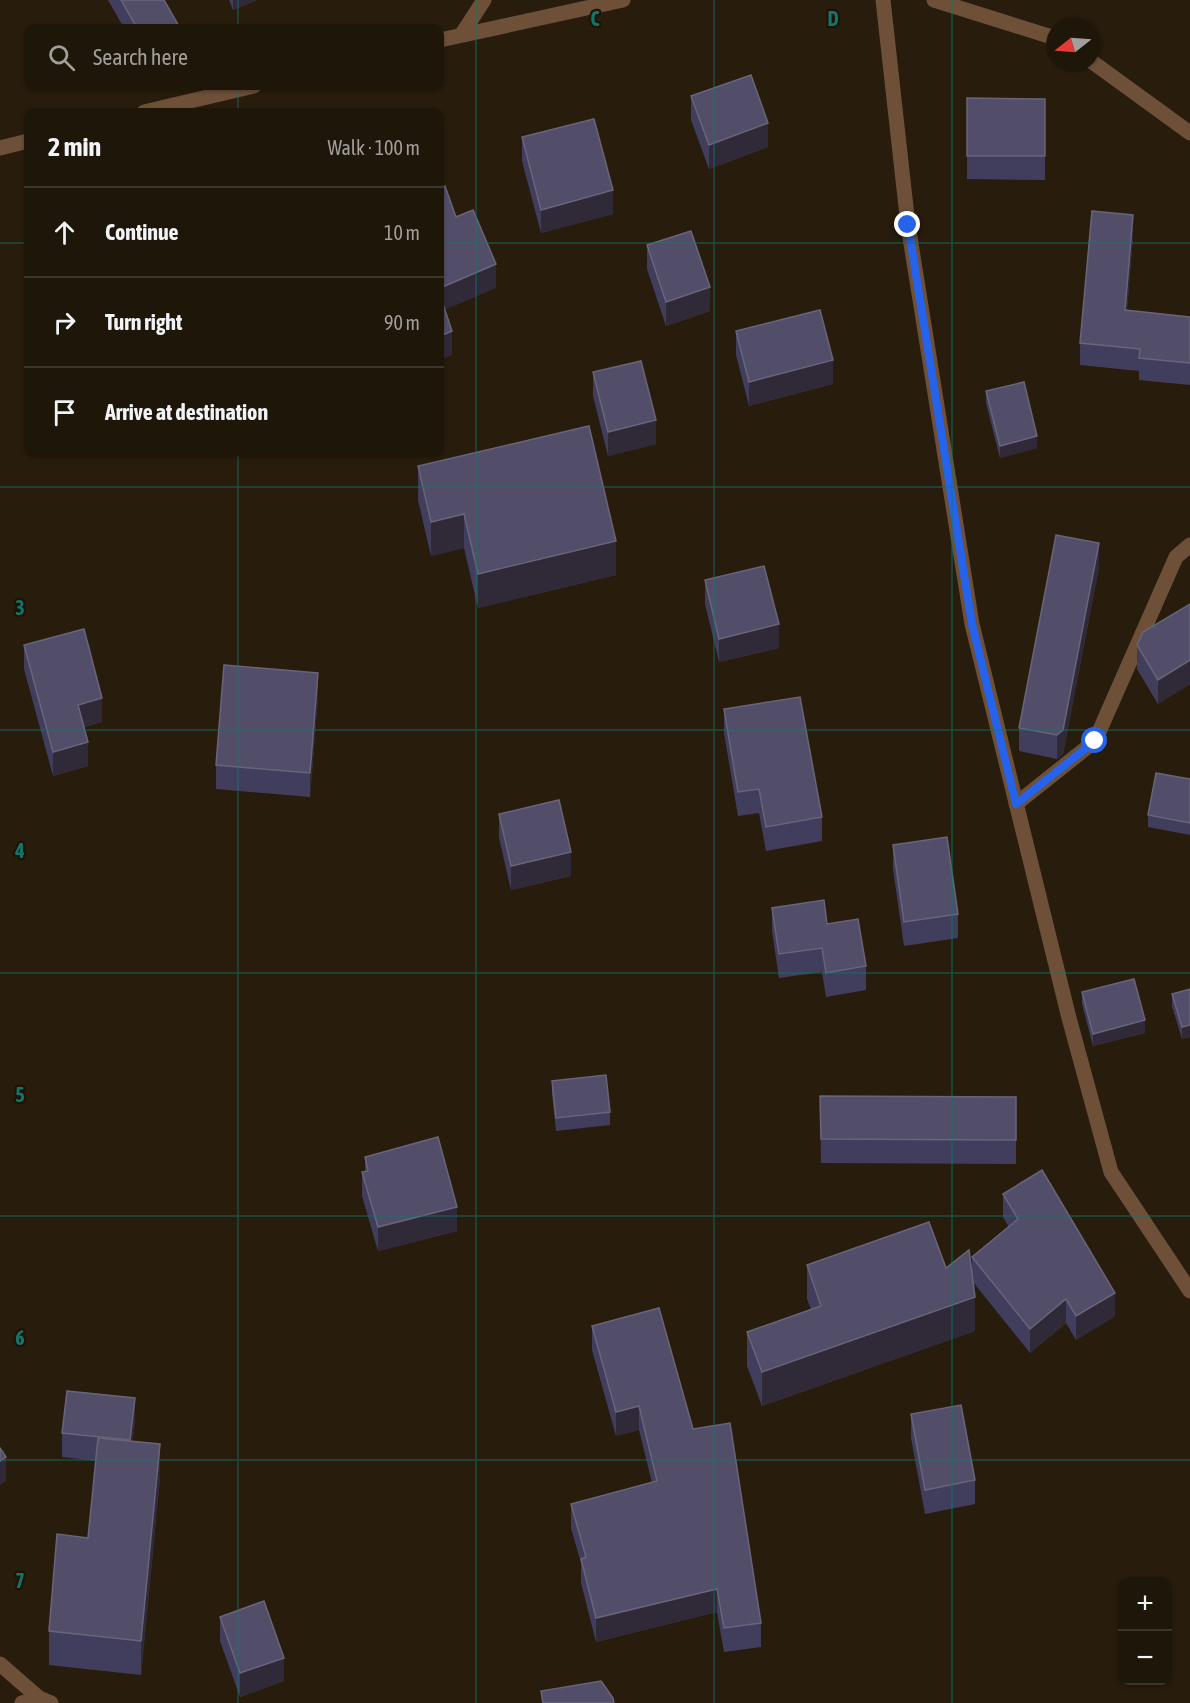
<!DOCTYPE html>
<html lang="en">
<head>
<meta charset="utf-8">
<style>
	:root { --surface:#1e1609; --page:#261f12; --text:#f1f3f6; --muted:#a19f9c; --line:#3c352a }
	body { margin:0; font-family:"Asap Condensed",sans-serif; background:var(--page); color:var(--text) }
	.controls { position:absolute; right:18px; bottom:18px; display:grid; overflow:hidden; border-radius:12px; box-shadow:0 2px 4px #0004 }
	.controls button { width:54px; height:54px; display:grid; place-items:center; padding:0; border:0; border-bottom:2px solid var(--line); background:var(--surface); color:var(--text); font:30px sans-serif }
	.compass { position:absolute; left:1046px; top:18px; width:54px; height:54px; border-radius:50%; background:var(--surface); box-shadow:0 2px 4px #0004; rotate:253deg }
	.stop { position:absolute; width:18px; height:18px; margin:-14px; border:4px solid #2563eb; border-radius:50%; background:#fff }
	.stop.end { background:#2563eb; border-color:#fff; box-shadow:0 2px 6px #0008 }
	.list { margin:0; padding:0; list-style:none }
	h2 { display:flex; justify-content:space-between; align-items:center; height:78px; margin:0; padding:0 24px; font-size:26px }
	h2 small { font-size:20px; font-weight:400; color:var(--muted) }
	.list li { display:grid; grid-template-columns:39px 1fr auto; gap:18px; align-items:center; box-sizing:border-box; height:90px; padding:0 24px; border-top:2px solid var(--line) }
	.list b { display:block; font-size:22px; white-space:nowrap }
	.list em { font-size:20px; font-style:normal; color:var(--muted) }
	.icon { flex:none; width:33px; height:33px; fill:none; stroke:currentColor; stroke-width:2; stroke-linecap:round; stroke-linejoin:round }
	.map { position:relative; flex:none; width:1190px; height:1703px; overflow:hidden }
	.search { position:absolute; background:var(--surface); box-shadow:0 2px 4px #0004; left:24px; top:24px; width:420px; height:66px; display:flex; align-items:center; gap:15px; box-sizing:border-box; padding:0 21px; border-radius:12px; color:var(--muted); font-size:22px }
	.panel { position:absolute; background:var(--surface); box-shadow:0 2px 4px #0004; left:24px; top:108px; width:420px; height:348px; border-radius:12px }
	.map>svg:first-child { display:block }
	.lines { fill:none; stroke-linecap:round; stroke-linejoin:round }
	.minor { stroke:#6e5039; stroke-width:15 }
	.wall { fill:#413e5d }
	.shaded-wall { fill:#302a38 }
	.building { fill:#524e69; stroke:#686479; stroke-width:1.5 }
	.route { stroke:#2563eb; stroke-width:8 }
	.grid { fill:none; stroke:#0f766e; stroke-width:1.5; stroke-opacity:0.55 }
	.grid-label { font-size:20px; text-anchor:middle; font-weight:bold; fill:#0f766e; stroke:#1e1304; stroke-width:4.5; stroke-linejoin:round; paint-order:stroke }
</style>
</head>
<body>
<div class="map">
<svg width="1190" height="1703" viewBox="0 0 1190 1703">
	<rect width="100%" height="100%" fill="#281d0c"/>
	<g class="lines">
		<g class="minor">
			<polyline points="883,0 908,225 972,624 1069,1018 1111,1172 1190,1291"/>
			<polyline points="934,0 1055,38"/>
			<polyline points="462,34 484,0"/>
			<polyline points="440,40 623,0"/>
			<polyline points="1091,61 1190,133"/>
			<polyline points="144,112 254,86"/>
			<polyline points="0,148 28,141"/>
			<polyline points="1016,804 1095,741 1176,557 1190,545"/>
			<polyline points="0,1664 39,1698 51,1703"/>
			<polyline points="22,1703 39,1698"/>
		</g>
	</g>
	<g class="wall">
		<polygon points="108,0 164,0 180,28 124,28"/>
		<polygon points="229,0 257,0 233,10"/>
		<polygon points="691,96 768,147 709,169 691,120"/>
		<polygon points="967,98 1045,99 1045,180 967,179"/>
		<polygon points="522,137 613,214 541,233 522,161"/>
		<polygon points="1133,237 1127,310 1190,317 1190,385 1139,380 1139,371 1080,365 1080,343"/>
		<polygon points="647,245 710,311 666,326 647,269"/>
		<polygon points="736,331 833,384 749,406 736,355"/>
		<polygon points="593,372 656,444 608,456 593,396"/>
		<polygon points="986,391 1037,448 1000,458 986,403"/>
		<polygon points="418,466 616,575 478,608 464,548 431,556 418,500"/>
		<polygon points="1099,567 1063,754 1057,759 1019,751 1019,728"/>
		<polygon points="705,580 779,648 719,662 705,604"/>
		<polygon points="1190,604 1190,684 1158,704 1137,669 1137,645"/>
		<polygon points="24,645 102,722 84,727 88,766 53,776 24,669"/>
		<polygon points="318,697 310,797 216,789 216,765"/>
		<polygon points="724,709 822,817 822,841 766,851 759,813 738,816 724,733"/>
		<polygon points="1190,779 1190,835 1148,827 1148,815"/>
		<polygon points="499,814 571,876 511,890 499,838"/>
		<polygon points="893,845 958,914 958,938 904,946 893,869"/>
		<polygon points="772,908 827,924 866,966 866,990 826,997 822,972 779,978 772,931"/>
		<polygon points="1190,989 1190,1037 1182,1039 1172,1006 1172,994"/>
		<polygon points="1082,992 1145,1033 1093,1046 1082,1004"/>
		<polygon points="552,1081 610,1112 610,1125 556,1131 552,1094"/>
		<polygon points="820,1096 1016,1097 1016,1164 821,1163"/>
		<polygon points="365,1157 457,1231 378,1251 362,1196 362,1172 365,1172"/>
		<polygon points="1003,1194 1115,1316 1076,1340 1066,1323 1030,1353 973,1282 975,1331 762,1406 747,1366 747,1332 811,1309 807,1299 807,1265 946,1268 972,1276 972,1257 1009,1227 1003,1217"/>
		<polygon points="592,1326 693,1429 761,1623 761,1647 724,1652 717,1612 596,1642 581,1583 581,1563 571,1528 571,1504 652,1483 639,1430 616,1436 592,1350"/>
		<polygon points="911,1414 975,1480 975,1504 925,1514 911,1438"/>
		<polygon points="135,1422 132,1441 160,1478 141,1675 49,1665 49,1631 88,1538 96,1461 62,1457 62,1433"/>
		<polygon points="220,1617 284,1681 240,1697 220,1641"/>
	</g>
	<g class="shaded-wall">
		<polygon points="233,0 257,0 233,10"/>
		<polygon points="768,123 768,147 709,169 709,145"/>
		<polygon points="613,190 613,214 541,233 541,210"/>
		<polygon points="1133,215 1133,237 1125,332 1125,310"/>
		<polygon points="496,264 496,288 440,312 440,288"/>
		<polygon points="710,287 710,311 666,326 666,302"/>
		<polygon points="452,331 452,355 440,360 440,336"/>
		<polygon points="833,360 833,384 749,406 749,382"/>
		<polygon points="656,420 656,444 608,456 608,432"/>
		<polygon points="1037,436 1037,448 1000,458 1000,446"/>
		<polygon points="464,514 464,548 431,556 431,522"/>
		<polygon points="616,541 616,575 478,608 478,574"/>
		<polygon points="1099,543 1099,567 1063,754 1057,759 1057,735"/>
		<polygon points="779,624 779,648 719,662 719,639"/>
		<polygon points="1190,660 1190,684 1158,704 1158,680"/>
		<polygon points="318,673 318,697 310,797 310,773"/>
		<polygon points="102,698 102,722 78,728 78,705"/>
		<polygon points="88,742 88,766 53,776 53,752"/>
		<polygon points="571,852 571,876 511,890 511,866"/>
		<polygon points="1145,1020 1145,1033 1093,1046 1093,1034"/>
		<polygon points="1190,1025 1190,1037 1182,1039 1182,1027"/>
		<polygon points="457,1207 457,1231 378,1251 378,1227"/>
		<polygon points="1115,1293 1115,1316 1076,1340 1076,1316"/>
		<polygon points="975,1297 975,1331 762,1406 762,1372"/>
		<polygon points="1066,1299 1066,1323 1030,1353 1030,1329"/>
		<polygon points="135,1398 135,1422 130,1464 130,1440"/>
		<polygon points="639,1406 639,1430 616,1436 616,1412"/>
		<polygon points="160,1444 160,1478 141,1675 141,1641"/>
		<polygon points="6,1457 6,1481 0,1485 0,1461"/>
		<polygon points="717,1589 717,1612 596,1642 596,1618"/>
		<polygon points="284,1658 284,1681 240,1697 240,1673"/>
	</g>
	<g class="building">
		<polygon points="121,0 164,0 180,28 137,28"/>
		<polygon points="751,75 768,123 709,145 691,96"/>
		<polygon points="967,98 1045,99 1045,156 967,156"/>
		<polygon points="594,119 613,190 541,210 522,137"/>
		<polygon points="445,186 456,217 473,210 496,264 440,288 440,188"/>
		<polygon points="1092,211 1133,215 1125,310 1190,317 1190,363 1139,358 1140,349 1080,343"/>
		<polygon points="691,231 710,287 666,302 647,245"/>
		<polygon points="440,295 452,331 440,336"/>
		<polygon points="820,310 833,360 749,382 736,331"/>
		<polygon points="641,361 656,420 608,432 593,372"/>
		<polygon points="1024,382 1037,436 1000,446 986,391"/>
		<polygon points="589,426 616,541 478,574 464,514 431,522 418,466"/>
		<polygon points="1056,535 1099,543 1063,730 1057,735 1019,728"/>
		<polygon points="764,566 779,624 719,639 705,580"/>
		<polygon points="1190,604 1190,660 1158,680 1137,645 1143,632"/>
		<polygon points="84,629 102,698 78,705 88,742 53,752 24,645"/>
		<polygon points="224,665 318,673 310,773 216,765"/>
		<polygon points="800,697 822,817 766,827 759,789 738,792 724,709"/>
		<polygon points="1156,773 1190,779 1190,823 1148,815"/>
		<polygon points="559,800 571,852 511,866 499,814"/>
		<polygon points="947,837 958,914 904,922 893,845"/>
		<polygon points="824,900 827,924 858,919 866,966 826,973 822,948 779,954 772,908"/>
		<polygon points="1134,979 1145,1020 1093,1034 1082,992"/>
		<polygon points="1190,989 1190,1025 1182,1027 1172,994"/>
		<polygon points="606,1075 610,1112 556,1118 552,1081"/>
		<polygon points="820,1096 1016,1097 1016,1140 821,1139"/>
		<polygon points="438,1137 457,1207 378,1227 362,1172 368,1171 365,1157"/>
		<polygon points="1042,1170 1115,1293 1076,1316 1066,1299 1030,1329 972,1257 1018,1219 1003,1194"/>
		<polygon points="929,1222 946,1268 969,1250 975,1297 762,1372 747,1332 821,1306 807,1265"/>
		<polygon points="659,1308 693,1429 730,1423 761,1623 724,1628 717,1589 596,1618 581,1559 586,1557 571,1504 657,1481 639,1406 616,1412 592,1326"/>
		<polygon points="67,1391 135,1398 130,1440 62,1433"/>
		<polygon points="961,1405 975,1480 925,1490 911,1414"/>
		<polygon points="98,1438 160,1444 141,1641 49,1631 57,1534 88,1538"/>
		<polygon points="0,1448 6,1457 0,1461"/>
		<polygon points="264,1601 284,1658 240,1673 220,1617"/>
		<polygon points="601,1681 613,1698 614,1703 543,1703 541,1691"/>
	</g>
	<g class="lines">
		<polyline class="route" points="908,225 972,624 1016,804 1095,741"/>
	</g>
	<path class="grid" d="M238,0V28M476,0V1703M714,0V1703M952,0V1703M238,86V112M0,243H28M440,243H1190M238,452V1703M0,487H1190M0,730H1190M0,973H1190M0,1216H1190M0,1460H1190"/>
	<g class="grid-label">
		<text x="595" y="26">C</text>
		<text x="833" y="26">D</text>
		<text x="20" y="615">3</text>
		<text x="20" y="858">4</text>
		<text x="20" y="1102">5</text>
		<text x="20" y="1345">6</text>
		<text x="20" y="1588">7</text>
	</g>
</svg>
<div class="controls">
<button>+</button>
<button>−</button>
</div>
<svg class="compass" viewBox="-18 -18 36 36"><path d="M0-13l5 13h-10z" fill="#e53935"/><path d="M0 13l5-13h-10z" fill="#a19f9c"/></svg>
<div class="stop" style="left:1095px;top:741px"></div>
<div class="stop end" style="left:908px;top:225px"></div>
<div class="search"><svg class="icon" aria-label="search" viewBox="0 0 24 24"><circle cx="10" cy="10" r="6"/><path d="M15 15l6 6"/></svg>Search here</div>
<section class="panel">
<h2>2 min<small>Walk · 100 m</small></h2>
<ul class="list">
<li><svg class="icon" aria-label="ahead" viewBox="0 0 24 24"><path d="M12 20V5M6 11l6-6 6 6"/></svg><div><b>Continue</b></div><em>10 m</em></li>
<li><svg class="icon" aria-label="right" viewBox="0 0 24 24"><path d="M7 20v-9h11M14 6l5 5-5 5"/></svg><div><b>Turn right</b></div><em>90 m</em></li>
<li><svg class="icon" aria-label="arrive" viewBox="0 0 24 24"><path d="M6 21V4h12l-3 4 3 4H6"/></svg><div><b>Arrive at destination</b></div></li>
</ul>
</section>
</div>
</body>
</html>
